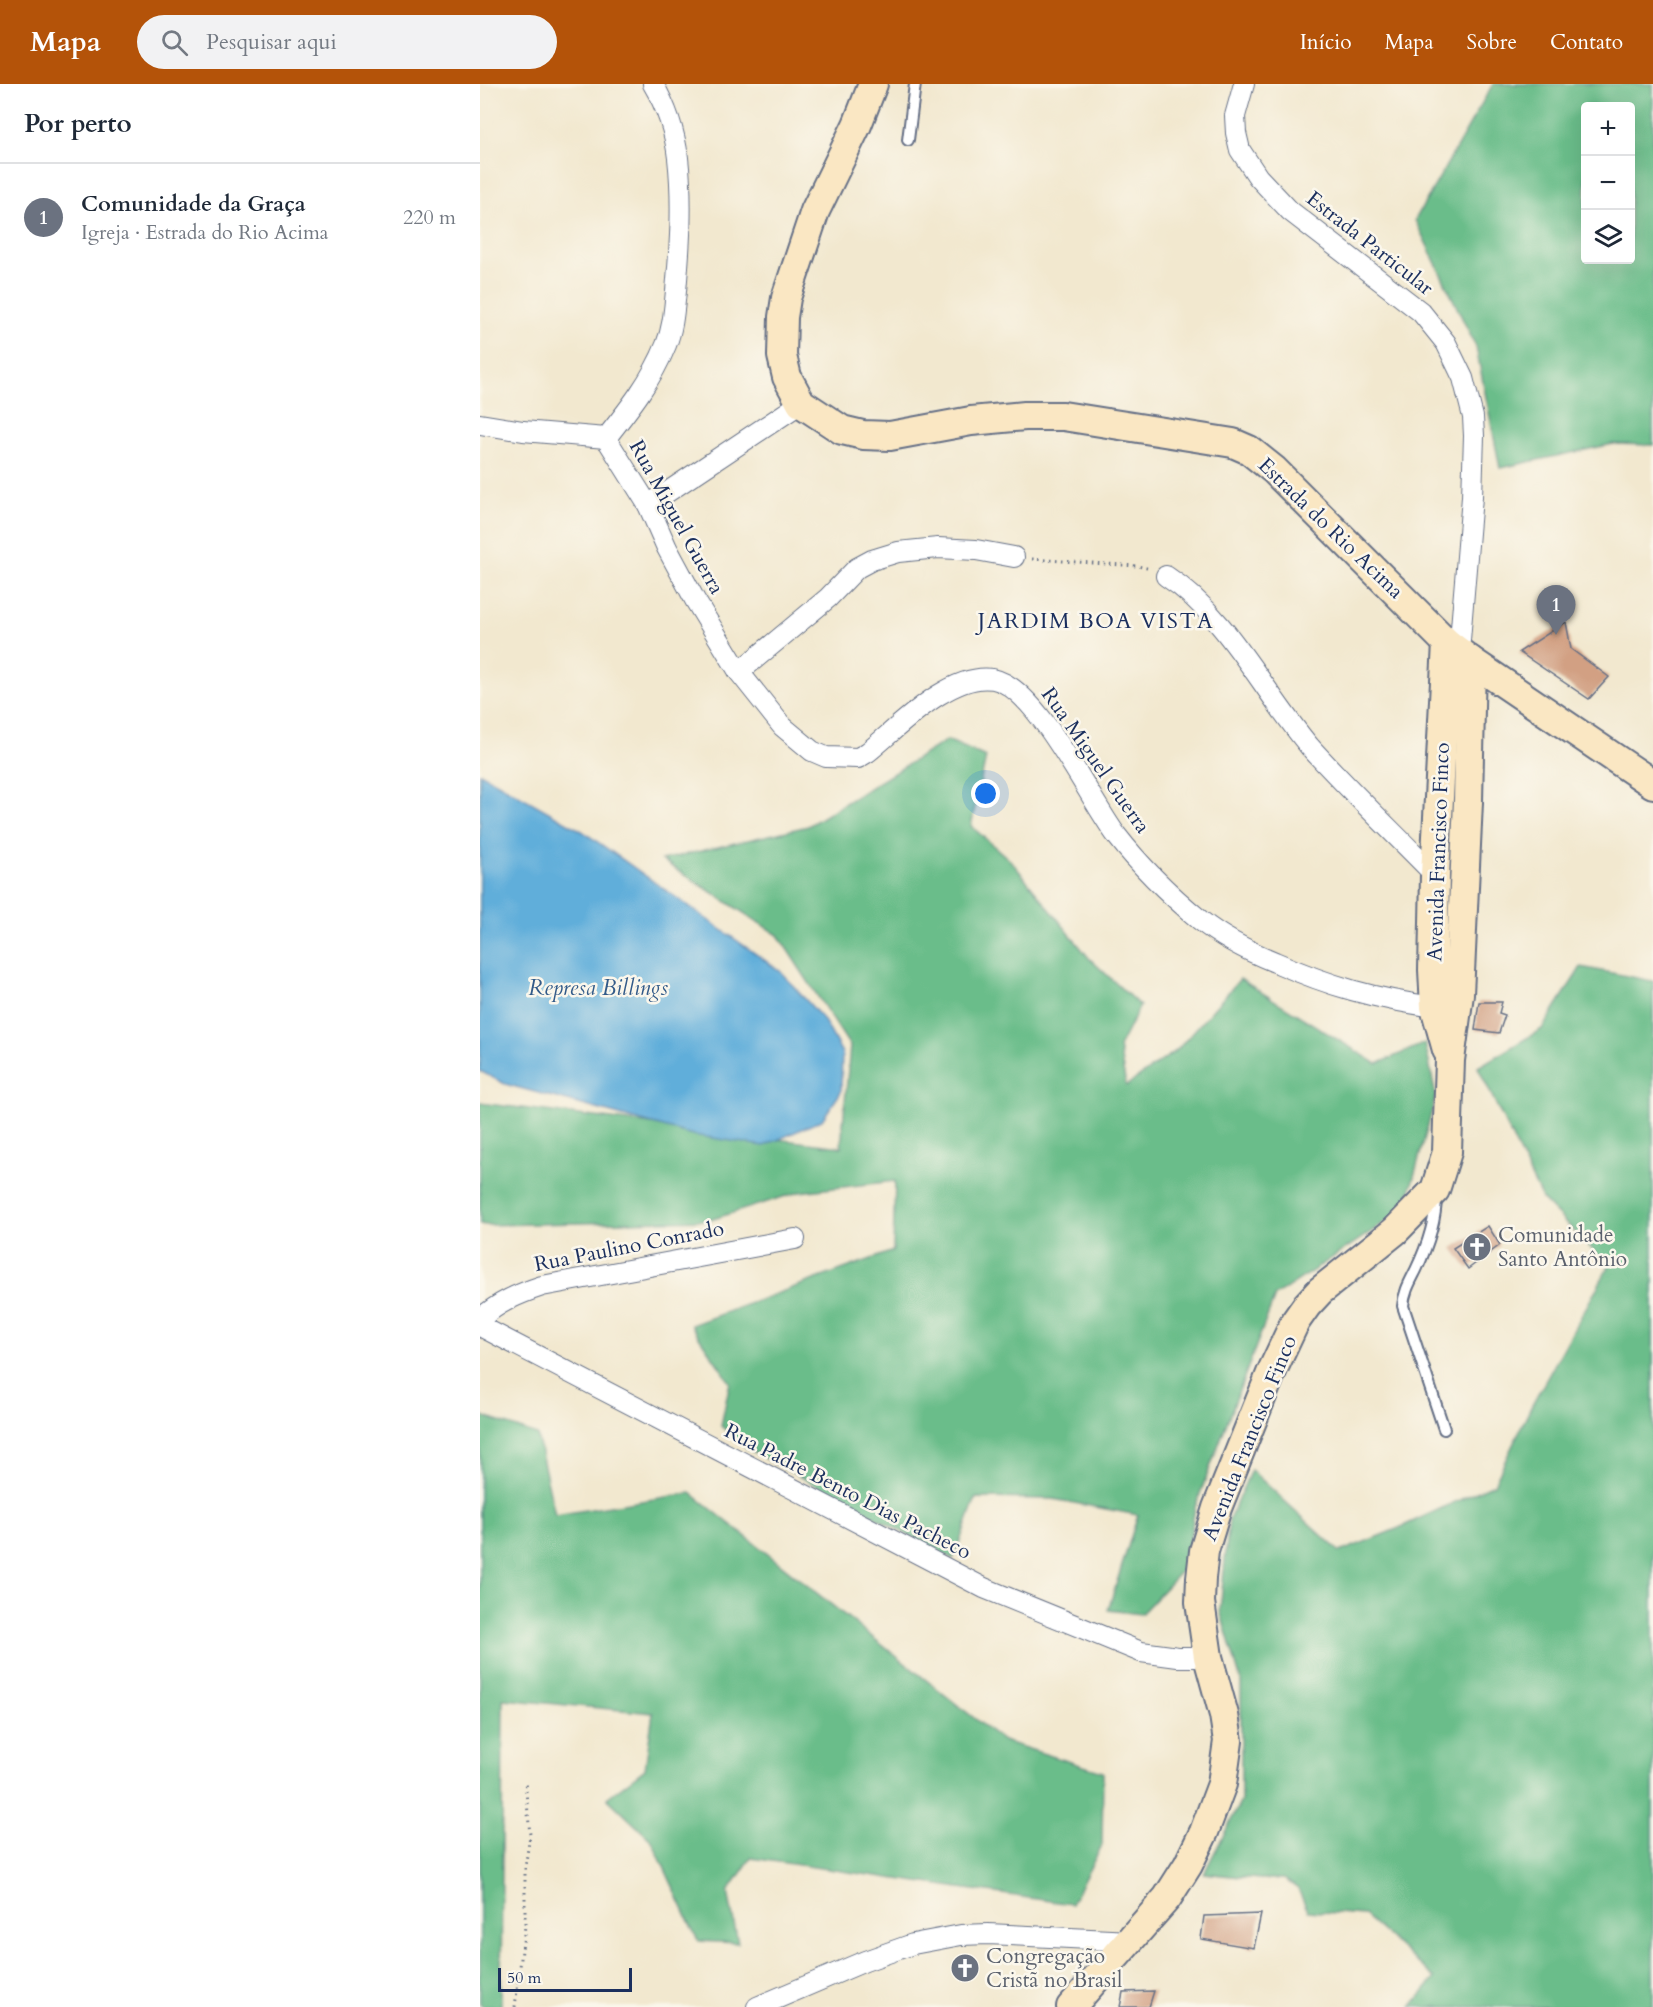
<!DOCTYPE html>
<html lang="pt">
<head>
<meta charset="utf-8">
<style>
	:root { --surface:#fff; --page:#f2f2f3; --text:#1f2937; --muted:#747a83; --line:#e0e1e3; --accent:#b45309 }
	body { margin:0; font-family:Cardo,serif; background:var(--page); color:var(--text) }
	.controls { position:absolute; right:18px; top:18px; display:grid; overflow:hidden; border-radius:6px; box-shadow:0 6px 24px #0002 }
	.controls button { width:54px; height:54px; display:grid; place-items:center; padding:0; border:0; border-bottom:2px solid var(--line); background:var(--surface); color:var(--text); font:30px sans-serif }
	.scale { position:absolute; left:18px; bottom:15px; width:134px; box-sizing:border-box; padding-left:6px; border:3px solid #1b2f5e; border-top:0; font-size:16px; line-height:21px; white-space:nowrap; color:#1b2f5e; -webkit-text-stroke:4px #fbf7ec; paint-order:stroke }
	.you { position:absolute; left:506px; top:710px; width:21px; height:21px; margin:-15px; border:4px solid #fff; border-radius:50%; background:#1a73e8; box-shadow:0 0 0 9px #1a73e833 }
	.badge { display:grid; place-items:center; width:39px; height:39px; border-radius:50%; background:var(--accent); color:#fff; font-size:20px; font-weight:700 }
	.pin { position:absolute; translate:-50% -50px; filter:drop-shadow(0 2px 3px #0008) }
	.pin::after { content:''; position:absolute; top:32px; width:21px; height:18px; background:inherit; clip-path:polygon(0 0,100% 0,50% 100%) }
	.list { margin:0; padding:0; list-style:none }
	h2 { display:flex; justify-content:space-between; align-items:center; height:78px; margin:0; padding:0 24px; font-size:26px }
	h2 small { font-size:20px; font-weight:400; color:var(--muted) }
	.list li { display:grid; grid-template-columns:39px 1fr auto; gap:18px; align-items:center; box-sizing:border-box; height:108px; padding:0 24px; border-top:2px solid var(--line) }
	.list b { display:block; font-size:22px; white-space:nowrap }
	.list p { margin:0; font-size:20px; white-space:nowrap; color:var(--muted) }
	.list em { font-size:20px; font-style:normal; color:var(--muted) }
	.icon { flex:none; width:33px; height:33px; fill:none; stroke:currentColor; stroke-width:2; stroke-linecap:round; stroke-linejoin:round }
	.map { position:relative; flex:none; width:1173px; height:1923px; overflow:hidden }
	header { display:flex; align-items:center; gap:36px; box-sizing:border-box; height:84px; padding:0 30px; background:var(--accent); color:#fff }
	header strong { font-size:28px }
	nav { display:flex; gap:33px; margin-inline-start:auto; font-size:21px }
	.search { width:420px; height:54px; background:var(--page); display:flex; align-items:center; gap:15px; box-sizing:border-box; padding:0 21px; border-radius:33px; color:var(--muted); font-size:22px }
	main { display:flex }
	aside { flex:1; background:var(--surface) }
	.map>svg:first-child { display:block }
	.forest { fill:#6bbd8a; stroke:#437674; stroke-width:1.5; fill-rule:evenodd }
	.water { fill:#60aeda; stroke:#3e6e9c; stroke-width:1.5 }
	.building { fill:#d2a083 }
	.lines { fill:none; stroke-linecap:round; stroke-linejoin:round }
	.lane-casing { stroke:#667086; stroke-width:14 }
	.street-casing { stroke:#667086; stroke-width:22 }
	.secondary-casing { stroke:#667086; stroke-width:32 }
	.path { stroke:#667086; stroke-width:3; stroke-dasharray:1.5 4.5; stroke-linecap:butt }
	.lane { stroke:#fff; stroke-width:10 }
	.street { stroke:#fff; stroke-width:20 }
	.secondary { stroke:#fae7c3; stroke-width:28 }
	.labels { text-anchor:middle; stroke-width:5; stroke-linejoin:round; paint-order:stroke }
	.street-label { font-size:21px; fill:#1b2f5e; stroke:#fbf7ec }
	.worship-label { font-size:21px; fill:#5b616d; stroke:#fbf7ec; text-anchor:start }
	.neighbourhood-label { font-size:22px; letter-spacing:1.5px; fill:#1b2f5e; stroke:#fbf7ec }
	.water-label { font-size:22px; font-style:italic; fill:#335b89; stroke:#fbf7ec }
</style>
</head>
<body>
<header>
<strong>Mapa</strong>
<div class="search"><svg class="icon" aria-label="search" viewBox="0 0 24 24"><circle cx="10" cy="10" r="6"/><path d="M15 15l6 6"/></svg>Pesquisar aqui</div>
<nav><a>Início</a><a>Mapa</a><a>Sobre</a><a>Contato</a></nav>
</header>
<main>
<aside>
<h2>Por perto<small></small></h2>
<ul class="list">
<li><span class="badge" style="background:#6b7280">1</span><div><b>Comunidade da Graça</b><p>Igreja · Estrada do Rio Acima</p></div><em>220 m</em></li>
</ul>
</aside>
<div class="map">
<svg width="1173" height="1923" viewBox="0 0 1173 1923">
	<rect width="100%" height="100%" fill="#fbf7ec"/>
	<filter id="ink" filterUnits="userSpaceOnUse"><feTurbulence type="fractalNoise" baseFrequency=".0167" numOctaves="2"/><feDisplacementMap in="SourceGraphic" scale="12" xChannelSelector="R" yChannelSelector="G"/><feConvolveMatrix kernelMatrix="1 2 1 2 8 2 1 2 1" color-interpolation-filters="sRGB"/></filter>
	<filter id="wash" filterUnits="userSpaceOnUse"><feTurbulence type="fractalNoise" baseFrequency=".008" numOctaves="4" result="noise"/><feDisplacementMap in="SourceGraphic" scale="24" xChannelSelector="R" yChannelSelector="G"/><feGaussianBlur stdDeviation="1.35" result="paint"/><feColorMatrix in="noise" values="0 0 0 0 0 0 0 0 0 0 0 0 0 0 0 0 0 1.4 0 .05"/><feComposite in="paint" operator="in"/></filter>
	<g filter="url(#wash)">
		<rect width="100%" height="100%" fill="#f2e8cf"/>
		<g class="forest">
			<path d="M1013,0H1173V361L1133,360L1020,384L996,263L935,136ZM1106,22H1150V176H1106Z"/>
			<polygon points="467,656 506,673 491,742 532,778 609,874 660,922 639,963 646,1002 697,966 760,895 897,980 945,959 956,1012 925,1125 795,1212 715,1423 706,1482 661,1530 628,1526 658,1431 573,1415 496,1414 473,1475 268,1365 241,1342 250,1298 211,1241 413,1167 415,1097 319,1108 230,1136 6,1141 0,1140 0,1019 361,1063 370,962 298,851 182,776 328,742"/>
			<polygon points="1101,883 1173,897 1173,1923 931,1923 955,1894 884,1831 828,1827 818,1805 804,1795 780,1795 724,1789 761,1717 761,1597 740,1527 749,1436 771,1386 860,1468 919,1444 1014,1400 1051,1323 1129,1182 1062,1115 998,983 1062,945"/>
			<polygon points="0,1331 57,1351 75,1431 211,1409 523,1657 623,1688 622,1761 591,1820 271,1774 248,1808 258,1859 218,1857 172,1757 127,1714 165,1685 173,1629 23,1615 21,1923 3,1923 0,1920"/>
		</g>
		<polygon class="water" points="0,689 102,747 300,887 343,935 362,969 361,1008 342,1036 284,1062 213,1051 25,1000 0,987"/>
		<g id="blocks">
			<g class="building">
				<polygon points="1086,538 1091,565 1129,593 1109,615 1039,568"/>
				<polygon points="999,918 1022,918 1019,929 1025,931 1019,949 995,946"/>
				<polygon points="1008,1142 1020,1161 988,1185 973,1164"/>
				<polygon points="781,1830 774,1864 721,1855 724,1832"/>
				<polygon points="674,1907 669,1923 640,1923 643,1908"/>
			</g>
		</g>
	</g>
	<g filter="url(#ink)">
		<use href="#blocks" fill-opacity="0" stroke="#667086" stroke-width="1.5"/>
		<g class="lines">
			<g class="lane-casing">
				<g id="lane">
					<polyline points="428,56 435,0"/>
					<path d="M956,1112C956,1138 947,1163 936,1186C930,1198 924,1208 923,1222L964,1345"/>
				</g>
			</g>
			<g class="street-casing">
				<g id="street">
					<polyline points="764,0 755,32 756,49 760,66 778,93 810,127 941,228 966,259 983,294 993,333 994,352 992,413 979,568"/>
					<polyline points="0,340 43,347 126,354"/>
					<path d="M126,354L168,421L187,464L215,516L259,588L302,642L332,667L346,673L378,674L388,668C419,643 470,588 513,595C557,603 609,715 637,752C661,783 690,811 720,836C742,854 768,867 795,878C850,902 895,915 955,923"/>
					<path d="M126,354C149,325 172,296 186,261C193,244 194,226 196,207C200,163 203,118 198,74C195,49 186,22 173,0"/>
					<polyline points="168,421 321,319"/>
					<path d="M686,492C747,531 784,609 830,663C870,707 914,749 955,791"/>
					<polyline points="259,588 348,514 377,484 392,476 418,468 458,464 496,466 534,473"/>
					<path d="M0,1235C19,1218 38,1210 62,1202L315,1155"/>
					<polyline points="0,1242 504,1504 661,1568 698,1573 728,1573"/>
					<polyline points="277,1923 385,1877 433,1860 481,1851 508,1850 651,1857"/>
				</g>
			</g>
			<g class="secondary-casing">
				<g id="secondary">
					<polyline points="393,0 377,41 335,127 306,214 303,233 302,272 307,293 321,319 362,346 383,351 410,352 491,337 545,332 583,332 753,359 769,366 794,386 967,559 991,577 1173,700"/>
					<polyline points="967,559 955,791 953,886 955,923 967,966"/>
					<polyline points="591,1923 687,1814 708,1781 724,1748 742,1700 748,1657 744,1631 728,1573 720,1518 721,1494 724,1467 737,1424 792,1287 815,1238 827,1221 840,1207 915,1147 955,1106 967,1068 970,976 979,910 988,718 991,577"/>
				</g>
			</g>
			<g class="path">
				<polyline points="552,475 657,482 671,485"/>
				<polyline points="35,1923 45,1842 45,1784 50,1751 45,1697"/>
			</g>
			<use href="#lane" class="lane"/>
			<use href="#street" class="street"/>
			<use href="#secondary" class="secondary"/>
		</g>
	</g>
	<defs>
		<g id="church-disc" transform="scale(1.5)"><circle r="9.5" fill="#6b7280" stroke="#fbf7ec"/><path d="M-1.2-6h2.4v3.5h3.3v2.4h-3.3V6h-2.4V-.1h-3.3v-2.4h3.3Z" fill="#fff"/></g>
	</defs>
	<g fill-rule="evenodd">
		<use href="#church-disc" x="997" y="1163"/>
		<use href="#church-disc" x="485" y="1884"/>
	</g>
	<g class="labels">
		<g class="street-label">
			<text transform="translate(890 159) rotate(38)" y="7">Estrada Particular</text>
			<text transform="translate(197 433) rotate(61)" y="7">Rua Miguel Guerra</text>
			<text transform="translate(851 444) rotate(44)" y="7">Estrada do Rio Acima</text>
			<text transform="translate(616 676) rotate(55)" y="7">Rua Miguel Guerra</text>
			<text transform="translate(958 768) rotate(-88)" y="7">Avenida Francisco Finco</text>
			<text transform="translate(149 1162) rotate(-11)" y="7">Rua Paulino Conrado</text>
			<text transform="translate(769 1354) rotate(-68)" y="7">Avenida Francisco Finco</text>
			<text transform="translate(368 1407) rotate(27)" y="7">Rua Padre Bento Dias Pacheco</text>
		</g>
		<g class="worship-label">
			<text x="1018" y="1158">Comunidade<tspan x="1018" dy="24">Santo Antônio</tspan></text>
			<text x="506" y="1879">Congregação<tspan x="506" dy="24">Cristã no Brasil</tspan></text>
		</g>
		<g class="neighbourhood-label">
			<text x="616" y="544">JARDIM BOA VISTA</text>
		</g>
		<g class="water-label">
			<text x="118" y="911">Represa Billings</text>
		</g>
	</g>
</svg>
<div class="controls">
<button>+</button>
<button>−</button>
<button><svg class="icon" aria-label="layers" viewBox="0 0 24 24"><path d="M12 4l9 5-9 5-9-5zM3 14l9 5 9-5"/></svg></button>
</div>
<div class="scale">50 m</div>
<div class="you"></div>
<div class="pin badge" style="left:1076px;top:551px;background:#6b7280">1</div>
</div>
</main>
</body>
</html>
